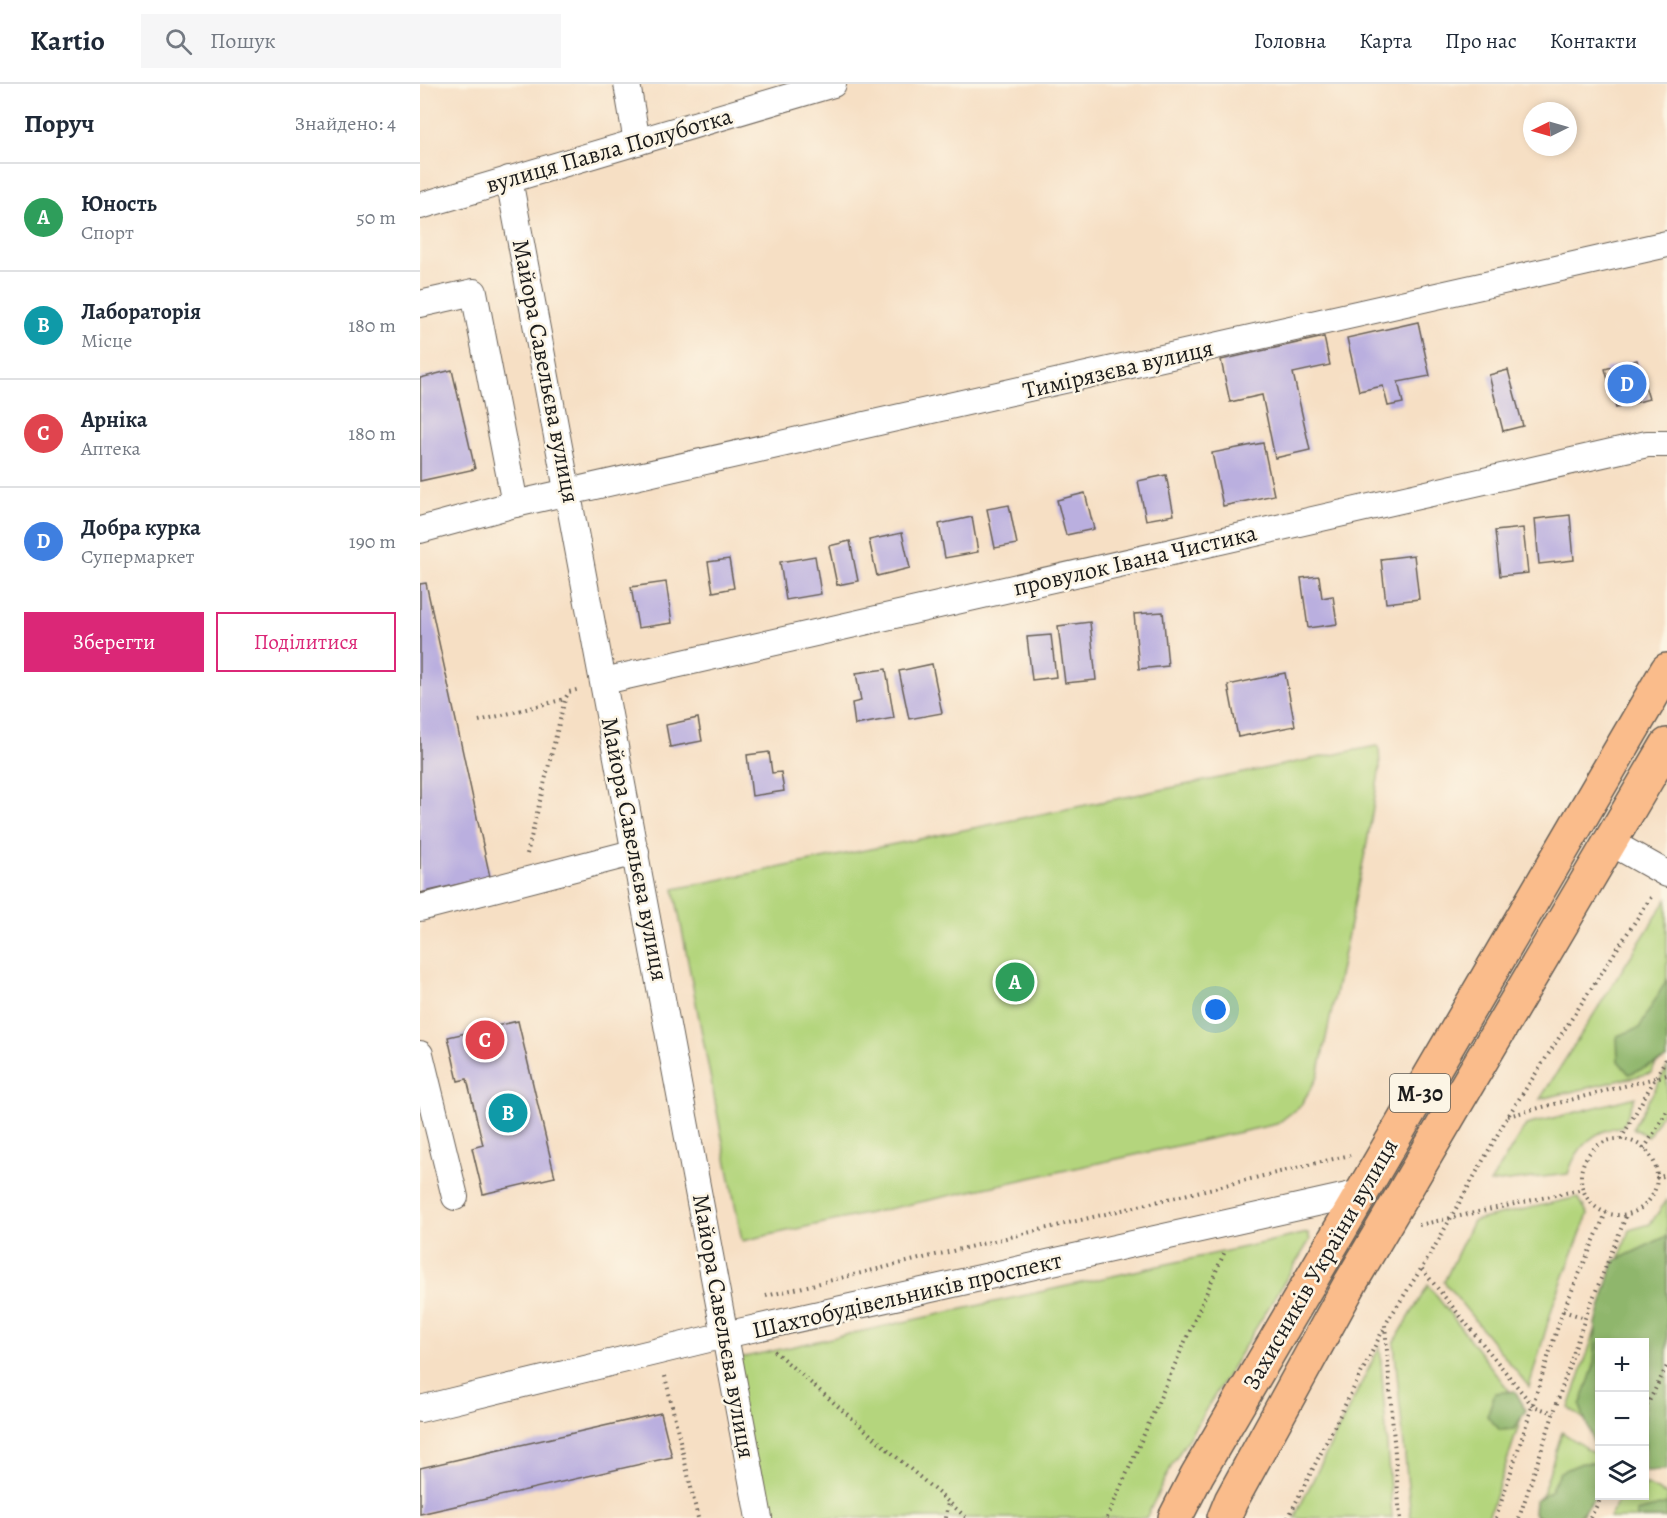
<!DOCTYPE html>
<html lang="uk">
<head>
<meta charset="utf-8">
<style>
	:root { --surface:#fff; --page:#f6f6f7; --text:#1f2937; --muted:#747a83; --line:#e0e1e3; --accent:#db2777 }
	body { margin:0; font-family:Alegreya,serif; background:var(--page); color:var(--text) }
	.controls { position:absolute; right:18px; bottom:18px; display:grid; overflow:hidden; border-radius:0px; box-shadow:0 3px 9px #0003 }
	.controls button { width:54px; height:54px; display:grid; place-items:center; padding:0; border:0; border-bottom:2px solid var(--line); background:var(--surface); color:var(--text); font:30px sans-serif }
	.compass { position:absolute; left:1103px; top:18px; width:54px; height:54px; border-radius:50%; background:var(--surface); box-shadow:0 3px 9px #0003; rotate:265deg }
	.you { position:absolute; left:796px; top:926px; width:21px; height:21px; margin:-15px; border:4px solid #fff; border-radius:50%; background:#1a73e8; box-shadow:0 0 0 9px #1a73e833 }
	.badge { display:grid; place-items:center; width:39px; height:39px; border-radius:50%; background:var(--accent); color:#fff; font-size:20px; font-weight:700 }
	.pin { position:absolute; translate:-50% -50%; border:3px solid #fff; box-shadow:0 2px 6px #0006 }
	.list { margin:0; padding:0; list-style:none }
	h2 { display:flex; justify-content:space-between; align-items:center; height:78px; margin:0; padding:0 24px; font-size:26px }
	h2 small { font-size:20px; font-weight:400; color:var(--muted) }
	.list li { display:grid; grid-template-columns:39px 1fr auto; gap:18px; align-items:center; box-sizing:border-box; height:108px; padding:0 24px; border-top:2px solid var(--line) }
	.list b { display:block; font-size:22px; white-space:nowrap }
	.list p { margin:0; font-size:20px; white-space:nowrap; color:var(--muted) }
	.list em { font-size:20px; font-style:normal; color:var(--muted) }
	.actions { display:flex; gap:12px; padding:18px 24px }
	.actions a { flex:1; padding:14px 0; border:2px solid var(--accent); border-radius:0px; text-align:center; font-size:21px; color:var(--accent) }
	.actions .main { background:var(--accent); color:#fff }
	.icon { flex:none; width:33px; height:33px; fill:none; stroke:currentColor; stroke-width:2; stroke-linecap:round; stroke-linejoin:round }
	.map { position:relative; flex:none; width:1247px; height:1434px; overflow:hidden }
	header { display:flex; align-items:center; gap:36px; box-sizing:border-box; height:84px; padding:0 30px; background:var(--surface); border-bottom:2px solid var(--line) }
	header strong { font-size:28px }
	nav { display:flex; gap:33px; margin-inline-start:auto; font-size:21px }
	.search { width:420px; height:54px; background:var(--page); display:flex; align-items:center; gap:15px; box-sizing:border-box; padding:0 21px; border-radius:0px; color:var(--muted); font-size:22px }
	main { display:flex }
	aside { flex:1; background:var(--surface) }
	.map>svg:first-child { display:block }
	.green { fill:#b4d57d; stroke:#68784c; stroke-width:1.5 }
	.forest { fill:#8fb66c; stroke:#566944; stroke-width:1.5 }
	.building { fill:#baafdf }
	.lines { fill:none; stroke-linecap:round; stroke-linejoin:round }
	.minor-casing { stroke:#686057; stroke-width:28 }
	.highway-casing { stroke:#686057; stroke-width:36 }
	.path { stroke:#686057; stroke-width:4; stroke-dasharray:1.5 4.5; stroke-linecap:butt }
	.minor { stroke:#fff; stroke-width:26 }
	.highway { stroke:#fabc8b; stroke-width:33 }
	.labels { text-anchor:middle; stroke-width:5; stroke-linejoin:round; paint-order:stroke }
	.shield { fill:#fcf5e5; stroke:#5f5d58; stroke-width:1.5 }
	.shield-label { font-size:22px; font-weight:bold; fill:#1c1c1c }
	.street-label { font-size:24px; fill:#1c1c1c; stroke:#fcf5e5 }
</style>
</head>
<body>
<header>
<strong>Kartio</strong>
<div class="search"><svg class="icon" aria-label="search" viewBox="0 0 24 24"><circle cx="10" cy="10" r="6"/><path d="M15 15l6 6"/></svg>Пошук</div>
<nav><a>Головна</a><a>Карта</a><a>Про нас</a><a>Контакти</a></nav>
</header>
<main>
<aside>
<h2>Поруч<small>Знайдено: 4</small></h2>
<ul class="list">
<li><span class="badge" style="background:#2e9e5b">A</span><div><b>Юность</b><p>Спорт</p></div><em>50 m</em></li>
<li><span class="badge" style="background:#0f9aa8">B</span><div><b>Лабораторія</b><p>Місце</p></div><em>180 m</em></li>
<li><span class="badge" style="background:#e0444e">C</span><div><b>Арніка</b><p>Аптека</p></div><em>180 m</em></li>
<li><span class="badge" style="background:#3f7fe0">D</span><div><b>Добра курка</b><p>Супермаркет</p></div><em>190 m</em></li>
</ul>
<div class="actions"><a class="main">Зберегти</a><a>Поділитися</a></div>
</aside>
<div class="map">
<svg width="1247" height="1434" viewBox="0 0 1247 1434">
	<rect width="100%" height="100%" fill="#fcf5e5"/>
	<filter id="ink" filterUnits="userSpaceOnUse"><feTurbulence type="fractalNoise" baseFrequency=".0167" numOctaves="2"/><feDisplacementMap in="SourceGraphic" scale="12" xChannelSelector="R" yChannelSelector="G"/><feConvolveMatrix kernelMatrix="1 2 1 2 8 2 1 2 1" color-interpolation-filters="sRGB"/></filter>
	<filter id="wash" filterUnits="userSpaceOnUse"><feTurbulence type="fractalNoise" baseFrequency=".008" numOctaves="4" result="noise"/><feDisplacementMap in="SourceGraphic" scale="24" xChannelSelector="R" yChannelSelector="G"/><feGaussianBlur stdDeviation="1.35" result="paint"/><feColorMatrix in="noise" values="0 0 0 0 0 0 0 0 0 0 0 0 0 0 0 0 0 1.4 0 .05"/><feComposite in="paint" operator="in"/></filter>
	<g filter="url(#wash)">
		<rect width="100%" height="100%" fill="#f6dfc4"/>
		<g class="green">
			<polygon points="956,662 959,663 960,683 947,759 898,992 881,1021 857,1040 322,1157 254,805"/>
			<polygon points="1247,815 1247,959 1231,989 1120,1015"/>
			<polygon points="1247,984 1247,1021 1228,1053 1213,1044"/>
			<path d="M1215,1013L1203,1042C1174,1046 1156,1063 1148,1090L1070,1099L1106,1041Z"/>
			<polygon points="1158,1113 1168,1130 1134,1218 1109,1303 1024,1198 1053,1137"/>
			<polygon points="1247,1116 1247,1268 1224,1258 1180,1258 1179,1346 1149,1324 1209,1146 1230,1140"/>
			<polygon points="888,1149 890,1156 753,1379 726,1434 340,1434 311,1276"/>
			<polygon points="1008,1201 1104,1326 1068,1434 991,1434 974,1259"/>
			<polygon points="960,1262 972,1434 875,1434 877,1428"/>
			<polygon points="1142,1348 1179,1373 1179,1395 1161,1434 1115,1434"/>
			<polygon points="1225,1400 1247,1411 1247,1434 1189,1434 1201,1412 1224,1412"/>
		</g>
		<g class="forest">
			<polygon points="1247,895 1247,975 1209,990 1198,977 1197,952 1219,944"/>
			<polygon points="1247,1152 1247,1386 1225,1387 1224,1258 1180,1258 1179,1364 1174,1360 1160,1322 1174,1282 1176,1239 1194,1177"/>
			<polygon points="1095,1307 1106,1326 1094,1345 1080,1346 1067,1332 1075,1309"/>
			<path d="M1162,1379H1179C1180,1413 1178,1410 1157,1434H1119L1114,1429L1115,1417L1130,1407L1140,1388Z"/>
			<polygon points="1247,1420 1247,1434 1217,1434 1216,1428"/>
		</g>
		<g id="blocks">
			<g class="building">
				<polygon points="998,238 1010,292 978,298 983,319 968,322 963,302 939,307 927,254"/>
				<polygon points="904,253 910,281 873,289 890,366 855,374 842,311 810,318 801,276"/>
				<polygon points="1217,276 1229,315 1196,324 1185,285"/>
				<polygon points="32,286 55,385 0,397 0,294"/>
				<polygon points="1088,286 1103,342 1083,347 1069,291"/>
				<polygon points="843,359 854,411 803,422 792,369"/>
				<polygon points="746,391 754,431 726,436 718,397"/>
				<polygon points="665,409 674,445 646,451 637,416"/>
				<polygon points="589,421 597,460 575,464 567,425"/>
				<polygon points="1150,431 1154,476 1119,480 1115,435"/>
				<polygon points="552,433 558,468 525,474 519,440"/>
				<polygon points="1103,444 1108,489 1080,492 1075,447"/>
				<polygon points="482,449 490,484 457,492 449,456"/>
				<polygon points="430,457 438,497 417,501 409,462"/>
				<polygon points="994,471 999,515 966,519 961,475"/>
				<polygon points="395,472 401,510 366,516 360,478"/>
				<polygon points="309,475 314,504 293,508 288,478"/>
				<polygon points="899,492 902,514 913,512 917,540 888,544 881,494"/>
				<polygon points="246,498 252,539 218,544 211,503"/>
				<polygon points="6,499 70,793 0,809 0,500"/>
				<polygon points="743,528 748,582 719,585 714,530"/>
				<polygon points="670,538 676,596 645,599 638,542"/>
				<polygon points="631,551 636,593 612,596 607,553"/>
				<polygon points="512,580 522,629 489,635 479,587"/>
				<polygon points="466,585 474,634 435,641 432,619 441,617 436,589"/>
				<polygon points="865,589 875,642 818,653 808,601"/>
				<polygon points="278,634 282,657 250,663 246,641"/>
				<polygon points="349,668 352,689 361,688 364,707 332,712 327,671"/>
				<polygon points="98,937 135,1093 63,1110 52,1064 63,1061 47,995 38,997 28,953"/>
				<polygon points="241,1329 252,1373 0,1430 0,1384"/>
			</g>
		</g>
	</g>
	<g filter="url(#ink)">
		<use href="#blocks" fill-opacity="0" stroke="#686057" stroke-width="1.5"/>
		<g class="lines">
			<g class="minor-casing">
				<g id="minor">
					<polyline points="207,0 217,58"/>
					<polyline points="89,95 339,1434"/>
					<polyline points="0,122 413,0"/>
					<polyline points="0,220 54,208 95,420"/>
					<polyline points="0,446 95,420 1247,160"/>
					<polyline points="184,597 1227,360 1247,360"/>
					<polyline points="1190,758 1247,790"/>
					<polyline points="0,824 216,768"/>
					<polyline points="0,970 35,1113"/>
					<polyline points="0,1325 305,1251 941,1109"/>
				</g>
			</g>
			<g class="highway-casing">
				<g id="highway">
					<polyline points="755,1434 777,1391 1247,586"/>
					<polyline points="804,1434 811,1417 931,1198 1247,661"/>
				</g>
			</g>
			<g class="path">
				<polyline points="59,637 145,615"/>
				<polyline points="107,770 145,615 149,608 160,605"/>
				<polyline points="1088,1032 1247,991"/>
				<polyline points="1201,1055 1247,973"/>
				<circle cx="1199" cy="1093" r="38"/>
				<polyline points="1224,1065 1247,1027"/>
				<polyline points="1236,1094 1247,1091"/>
				<polyline points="999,1141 1163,1105"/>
				<polyline points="1002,1185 1113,1322 1134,1329"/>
				<polyline points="346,1212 930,1071"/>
				<polyline points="1143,1227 1165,1234"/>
				<polyline points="354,1267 547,1434"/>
				<polyline points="245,1292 278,1434"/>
				<polyline points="1224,1327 1247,1282"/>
				<polyline points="526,1434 528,1417"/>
				<polyline points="687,1434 805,1167"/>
				<polyline points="868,1434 965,1242"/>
				<polyline points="980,1434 965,1241 1010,1171 1088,1032 1233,810"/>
				<polyline points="1076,1434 1143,1227 1186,1129"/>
				<polyline points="1099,1434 1165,1234 1207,1130"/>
				<polyline points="1170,1434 1182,1412"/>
			</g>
			<use href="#minor" class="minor"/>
			<use href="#highway" class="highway"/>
		</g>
	</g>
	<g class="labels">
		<rect class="shield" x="970" y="990" width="60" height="38" rx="4.5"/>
		<g class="shield-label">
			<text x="1000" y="1017">М-30</text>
		</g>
		<g class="street-label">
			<text transform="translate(189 66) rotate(-16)" y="8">вулиця Павла Полуботка</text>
			<text transform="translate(698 285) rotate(-13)" y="8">Тимірязєва вулиця</text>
			<text transform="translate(126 287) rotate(79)" y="8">Майора Савельєва вулиця</text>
			<text transform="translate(715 476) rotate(-13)" y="8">провулок Івана Чистика</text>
			<text transform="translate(215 765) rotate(79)" y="8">Майора Савельєва вулиця</text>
			<text transform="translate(900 1180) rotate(-60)" y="8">Захисників України вулиця</text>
			<text transform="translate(487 1211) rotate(-13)" y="8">Шахтобудівельників проспект</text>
			<text transform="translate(304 1242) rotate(80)" y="8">Майора Савельєва вулиця</text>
		</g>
	</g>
</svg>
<div class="controls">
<button>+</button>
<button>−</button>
<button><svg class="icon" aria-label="layers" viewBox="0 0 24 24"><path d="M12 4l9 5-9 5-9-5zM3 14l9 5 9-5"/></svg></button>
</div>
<svg class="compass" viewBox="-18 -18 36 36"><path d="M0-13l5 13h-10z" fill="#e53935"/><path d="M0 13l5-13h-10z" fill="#747a83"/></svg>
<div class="you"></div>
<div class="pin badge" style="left:595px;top:898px;background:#2e9e5b">A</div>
<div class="pin badge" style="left:88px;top:1029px;background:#0f9aa8">B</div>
<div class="pin badge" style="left:65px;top:956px;background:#e0444e">C</div>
<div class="pin badge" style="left:1207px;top:300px;background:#3f7fe0">D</div>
</div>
</main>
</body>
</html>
